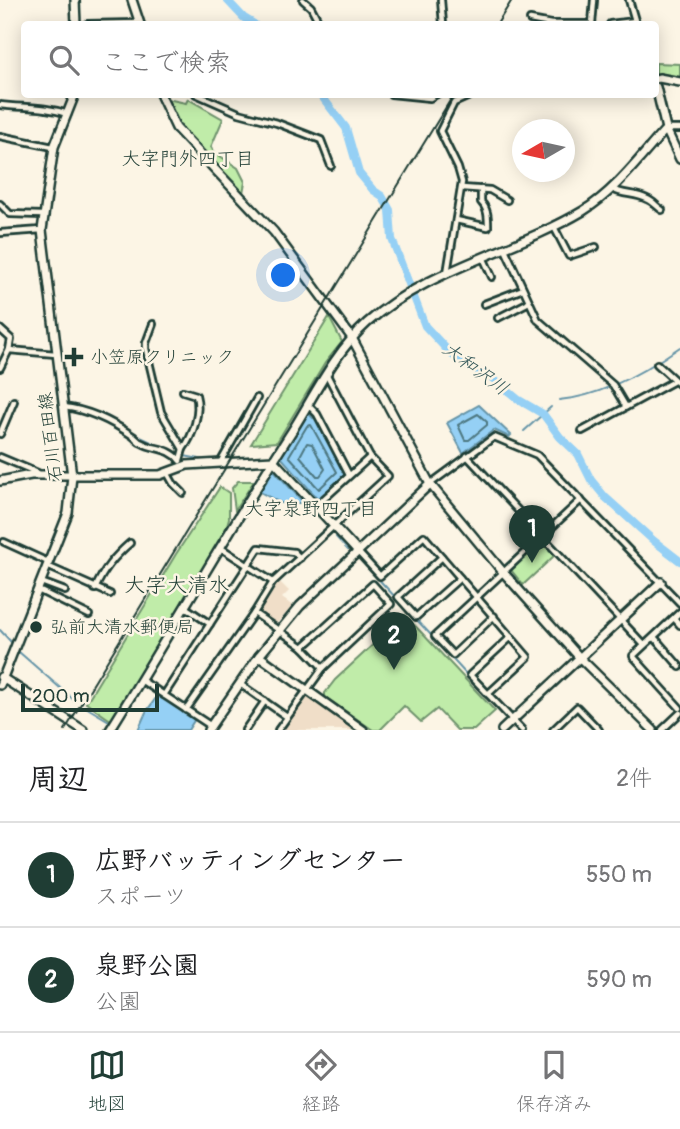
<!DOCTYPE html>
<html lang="ja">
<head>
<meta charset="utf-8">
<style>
	:root { --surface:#fff; --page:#f2f2f2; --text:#202124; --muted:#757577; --line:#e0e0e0; --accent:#1f3d34 }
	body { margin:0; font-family:Pangolin,"Klee One",sans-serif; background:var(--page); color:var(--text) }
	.compass { position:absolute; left:512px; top:119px; width:63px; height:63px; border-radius:50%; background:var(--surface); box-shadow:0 4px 18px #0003; rotate:261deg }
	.scale { position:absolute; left:21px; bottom:18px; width:138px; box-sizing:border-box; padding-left:7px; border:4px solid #1f3d34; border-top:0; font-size:19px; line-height:24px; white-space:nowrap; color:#1f3d34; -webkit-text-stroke:5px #fcf5e5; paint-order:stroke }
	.you { position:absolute; left:284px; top:276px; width:24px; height:24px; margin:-18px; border:5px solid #fff; border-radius:50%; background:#1a73e8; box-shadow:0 0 0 10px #1a73e833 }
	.badge { display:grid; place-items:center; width:46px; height:46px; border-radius:50%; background:var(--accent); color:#fff; font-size:23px; font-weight:700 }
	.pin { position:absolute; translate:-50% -58px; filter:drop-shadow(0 2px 4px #0008) }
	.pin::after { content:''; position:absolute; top:37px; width:24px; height:21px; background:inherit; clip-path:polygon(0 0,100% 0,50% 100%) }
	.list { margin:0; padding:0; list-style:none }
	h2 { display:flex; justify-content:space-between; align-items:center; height:91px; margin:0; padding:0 28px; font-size:30px }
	h2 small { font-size:23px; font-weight:400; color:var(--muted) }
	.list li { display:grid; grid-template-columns:46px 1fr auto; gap:21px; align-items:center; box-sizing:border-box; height:105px; padding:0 28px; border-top:2px solid var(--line) }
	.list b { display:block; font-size:26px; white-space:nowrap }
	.list p { margin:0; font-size:23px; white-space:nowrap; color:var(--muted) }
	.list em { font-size:23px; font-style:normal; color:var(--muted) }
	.icon { flex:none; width:38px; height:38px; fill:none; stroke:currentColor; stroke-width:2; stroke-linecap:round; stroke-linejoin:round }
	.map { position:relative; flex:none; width:680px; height:730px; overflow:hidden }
	.search { position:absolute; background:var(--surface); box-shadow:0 4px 18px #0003; left:21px; right:21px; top:21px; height:77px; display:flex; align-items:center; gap:18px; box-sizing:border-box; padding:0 24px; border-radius:7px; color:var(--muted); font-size:26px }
	.sheet { height:301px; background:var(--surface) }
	nav { display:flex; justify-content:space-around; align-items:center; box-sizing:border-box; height:98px; border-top:2px solid var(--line); background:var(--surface); font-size:19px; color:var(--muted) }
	nav a { display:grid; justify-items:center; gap:4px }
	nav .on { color:var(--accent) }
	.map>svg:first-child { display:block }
	.built { fill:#f0dec8 }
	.green { fill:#c0eca9; stroke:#70946e; stroke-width:2 }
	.water { fill:#95d0f5; stroke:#6695a8; stroke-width:2 }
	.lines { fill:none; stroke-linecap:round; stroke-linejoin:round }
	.shore { stroke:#4e7881; stroke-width:2 }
	.stream { stroke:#6695a8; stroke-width:2 }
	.river { stroke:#95d0f5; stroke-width:8 }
	.street-casing { stroke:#1f3d34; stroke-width:10 }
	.secondary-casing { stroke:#1f3d34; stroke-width:12 }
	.street { stroke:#fcf5e5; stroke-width:4.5 }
	.secondary { stroke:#fcf5e5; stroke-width:7 }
	.rail { stroke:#1f3d34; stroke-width:2 }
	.poi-dot { fill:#1f3d34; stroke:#fcf5e5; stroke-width:2.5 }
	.labels { text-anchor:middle; stroke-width:5; stroke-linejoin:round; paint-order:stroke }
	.poi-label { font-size:18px; fill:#1f3d34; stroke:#fcf5e5; text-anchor:start }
	.street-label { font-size:18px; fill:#1f3d34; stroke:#fcf5e5 }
	.neighbourhood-label { font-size:19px; fill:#1f3d34; stroke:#fcf5e5 }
	.water-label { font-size:19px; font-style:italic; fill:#375a5b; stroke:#fcf5e5 }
	.quarter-label { font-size:21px; fill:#1f3d34; stroke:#fcf5e5 }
</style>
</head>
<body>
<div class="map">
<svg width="680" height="730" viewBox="0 0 680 730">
	<rect width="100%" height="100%" fill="#fcf5e5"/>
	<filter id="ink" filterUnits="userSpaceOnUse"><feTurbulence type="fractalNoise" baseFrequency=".0143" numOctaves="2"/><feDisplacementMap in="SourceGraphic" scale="14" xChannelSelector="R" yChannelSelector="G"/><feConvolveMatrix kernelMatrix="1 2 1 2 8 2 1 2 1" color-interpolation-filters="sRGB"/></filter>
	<g filter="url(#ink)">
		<g class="built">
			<polygon points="279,581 289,591 282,598 293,606 275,625 257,611"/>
			<polygon points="305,698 309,698 355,730 283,730"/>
		</g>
		<g class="green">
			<polygon points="656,63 680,64 680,79 656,74"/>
			<polygon points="167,99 186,103 188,99 223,119 211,147 214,152 238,168 245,182 243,193 188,138 176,122"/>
			<polygon points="329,317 342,342 325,363 277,442 251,444"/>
			<polygon points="238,481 254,481 235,510 232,488"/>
			<polygon points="220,487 229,493 229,518 222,543 112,721 86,703 176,554"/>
			<polygon points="540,541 555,555 523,585 510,569"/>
			<polygon points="405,615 495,711 474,730 457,730 437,709 421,722 404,706 380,730 373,730 325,697 325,693 335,680"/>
		</g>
		<g class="water">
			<polygon points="479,405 511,435 509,437 494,430 463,453 447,423"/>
			<polygon points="307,412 313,418 316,417 346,473 319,500 280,456"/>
			<polygon points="272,469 273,469 304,503 280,503 258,491"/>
			<polygon points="158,695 195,719 188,730 138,730 146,712"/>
		</g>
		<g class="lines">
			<g class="shore">
				<polygon points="478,414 487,422 487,425 469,440 465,440 458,425"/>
				<polygon points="311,425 337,472 319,489 289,456 307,426"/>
				<polygon points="307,443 312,444 325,469 320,476 317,476 300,456"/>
			</g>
			<g class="stream">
				<path d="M559,400C600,397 647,370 680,347"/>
				<polyline points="67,405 80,407 102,416"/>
				<polyline points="524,431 551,407"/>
				<polyline points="134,434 164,448"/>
				<polyline points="184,456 205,460"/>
				<polyline points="336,537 348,550"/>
				<polyline points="360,559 396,598"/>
				<polyline points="415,618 431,635"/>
				<polyline points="0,630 12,643"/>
				<polyline points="434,639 466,674"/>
				<polyline points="19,652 75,701"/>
				<polyline points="469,677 505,716"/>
				<polyline points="84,706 109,721"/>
				<polyline points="119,728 122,730"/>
				<polyline points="516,728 518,730"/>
				<polyline points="118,729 120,730"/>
			</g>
			<g class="river">
				<polyline points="227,0 244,18 254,24"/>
				<polyline points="320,94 346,128 359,173 373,190 382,196 390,210 392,239 425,326 450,353 469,367 492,378 519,400 543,414 560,437 578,454 591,480 605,497 654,541 680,561"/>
			</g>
			<g class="street-casing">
				<g id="street">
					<polyline points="303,0 311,7 320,24"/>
					<polyline points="441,0 443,24"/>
					<polyline points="629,0 636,24"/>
					<polyline points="530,20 551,24 592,24"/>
					<polyline points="87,24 139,23"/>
					<polyline points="592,24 594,0"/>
					<polyline points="610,24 635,21"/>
					<polyline points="196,94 239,113 277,123 321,140 331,166"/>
					<polyline points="391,94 430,98 437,94"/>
					<path d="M0,105C25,108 44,106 68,114"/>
					<polyline points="667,129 680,129"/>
					<polyline points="0,136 53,147"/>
					<polyline points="462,188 490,190 507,200"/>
					<path d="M612,189C623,195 636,193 647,199C653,201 657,207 662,210"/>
					<polyline points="0,204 10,214 42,215"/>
					<path d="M456,220L488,227C488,217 488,209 481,202V189"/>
					<polyline points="554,227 569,256 596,247"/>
					<polyline points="0,233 42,230"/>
					<polyline points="505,249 538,320 613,385 626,407"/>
					<polyline points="483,257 492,277"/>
					<polyline points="447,273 462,182 458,168 440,131 454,103 474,94"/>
					<polyline points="484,304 523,289"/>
					<polyline points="498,318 529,302"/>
					<polyline points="153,324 146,343 146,349 161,412 183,449 180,460"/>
					<polyline points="0,329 11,339 9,350 0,368"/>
					<polyline points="9,350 56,354"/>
					<polyline points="657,364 680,385"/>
					<polyline points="308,405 317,414 349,475"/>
					<path d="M64,407C88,410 113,422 133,436C136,438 138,442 142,443C154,450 170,447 180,461"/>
					<polyline points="582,431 674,381"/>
					<polyline points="0,434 14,401"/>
					<path d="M183,449C193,436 201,412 196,395L183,391"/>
					<polyline points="467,456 644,645"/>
					<polyline points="0,457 38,473"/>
					<polyline points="220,463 257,398"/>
					<polyline points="168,474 173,483 183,493"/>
					<polyline points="430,484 494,437 537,455 680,603"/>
					<polyline points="316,506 370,457"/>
					<polyline points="4,542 48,562"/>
					<polyline points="221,548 273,582"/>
					<polyline points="358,552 380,576 424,536 528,657 488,694"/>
					<polyline points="442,557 398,597 416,617 460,578"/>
					<polyline points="47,566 110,594"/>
					<polyline points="41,582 65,591"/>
					<path d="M95,589C104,569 114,557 130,543"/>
					<polyline points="38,590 89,615"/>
					<polyline points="185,607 210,624"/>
					<polyline points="680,612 633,656 680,708"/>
					<polyline points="254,613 303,647 323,668"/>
					<polyline points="494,616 453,655 435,636 581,500"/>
					<polyline points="674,618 680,625"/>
					<polyline points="511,637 470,675 522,730"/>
					<polyline points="654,637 680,667"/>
					<polyline points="141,680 211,726"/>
					<polyline points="240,684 287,717"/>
					<polyline points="164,695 259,548 294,552 300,558"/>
					<polyline points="186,710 254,613 273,582 388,476 370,457 327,375"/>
					<polyline points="245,730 265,701"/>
					<polyline points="278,730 323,668 391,604 373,584 303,647"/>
					<polyline points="553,730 577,707 599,730"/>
					<polyline points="662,730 680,713"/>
				</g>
			</g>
			<g class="secondary-casing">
				<g id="secondary">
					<polyline points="75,0 76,24"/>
					<polyline points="132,0 140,24"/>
					<polyline points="656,79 659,78 680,82"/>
					<polyline points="656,87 666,129 680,159"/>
					<polyline points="160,94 176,128 274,232 352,338 430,484 503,572 580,658 653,730"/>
					<polyline points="273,460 358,552"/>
					<polyline points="0,481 31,475 160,475 187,465 273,460"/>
					<polyline points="259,656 363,730"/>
					<polyline points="1,677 83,730"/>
					<polyline points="0,685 68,513 72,476 42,230 54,147 75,94"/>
					<path d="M110,730C172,631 229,529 292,431C315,394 335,352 367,323C427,269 516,251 583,211C616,191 640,157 666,129"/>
					<polyline points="208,730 259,656 300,606 430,484"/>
					<polyline points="502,730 661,582"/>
				</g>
			</g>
			<use href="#street" class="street"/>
			<use href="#secondary" class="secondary"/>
			<g class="rail">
				<polyline points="497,24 512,0"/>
				<polyline points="65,730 454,94"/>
			</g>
		</g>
	</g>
	<g class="poi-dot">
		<path d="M70.5 346.5h7v7h7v7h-7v7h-7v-7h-7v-7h7z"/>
		<circle cx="36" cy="627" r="7"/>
	</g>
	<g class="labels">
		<g class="poi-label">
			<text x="90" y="363">小笠原クリニック</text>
			<text x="50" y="633">弘前大清水郵便局</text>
		</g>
		<g class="street-label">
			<text transform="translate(50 437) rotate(-97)" y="6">石川百田線</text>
		</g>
		<g class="neighbourhood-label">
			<text x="188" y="165">大字門外四丁目</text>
			<text x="311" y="515">大字泉野四丁目</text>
		</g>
		<g class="water-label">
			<text transform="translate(476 368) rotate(36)" y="7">大和沢川</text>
		</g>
		<g class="quarter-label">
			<text x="177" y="592">大字大清水</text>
		</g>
	</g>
</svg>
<svg class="compass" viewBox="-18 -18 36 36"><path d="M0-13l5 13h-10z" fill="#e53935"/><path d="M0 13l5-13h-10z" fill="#757577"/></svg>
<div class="scale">200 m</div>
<div class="you"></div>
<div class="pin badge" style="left:532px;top:563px">1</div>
<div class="pin badge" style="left:394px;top:670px">2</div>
<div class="search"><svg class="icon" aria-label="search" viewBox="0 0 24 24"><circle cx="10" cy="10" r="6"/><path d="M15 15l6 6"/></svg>ここで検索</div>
</div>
<section class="sheet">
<h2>周辺<small>2件</small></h2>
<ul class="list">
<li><span class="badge">1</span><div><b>広野バッティングセンター</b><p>スポーツ</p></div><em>550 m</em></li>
<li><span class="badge">2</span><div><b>泉野公園</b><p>公園</p></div><em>590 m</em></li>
</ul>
</section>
<nav>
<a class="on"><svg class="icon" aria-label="map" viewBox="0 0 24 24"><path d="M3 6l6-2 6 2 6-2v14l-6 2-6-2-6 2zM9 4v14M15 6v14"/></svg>地図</a>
<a><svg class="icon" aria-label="directions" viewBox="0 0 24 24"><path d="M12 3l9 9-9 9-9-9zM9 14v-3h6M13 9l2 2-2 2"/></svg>経路</a>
<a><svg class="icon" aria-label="saved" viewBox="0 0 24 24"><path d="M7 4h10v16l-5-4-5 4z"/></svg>保存済み</a>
</nav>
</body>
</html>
